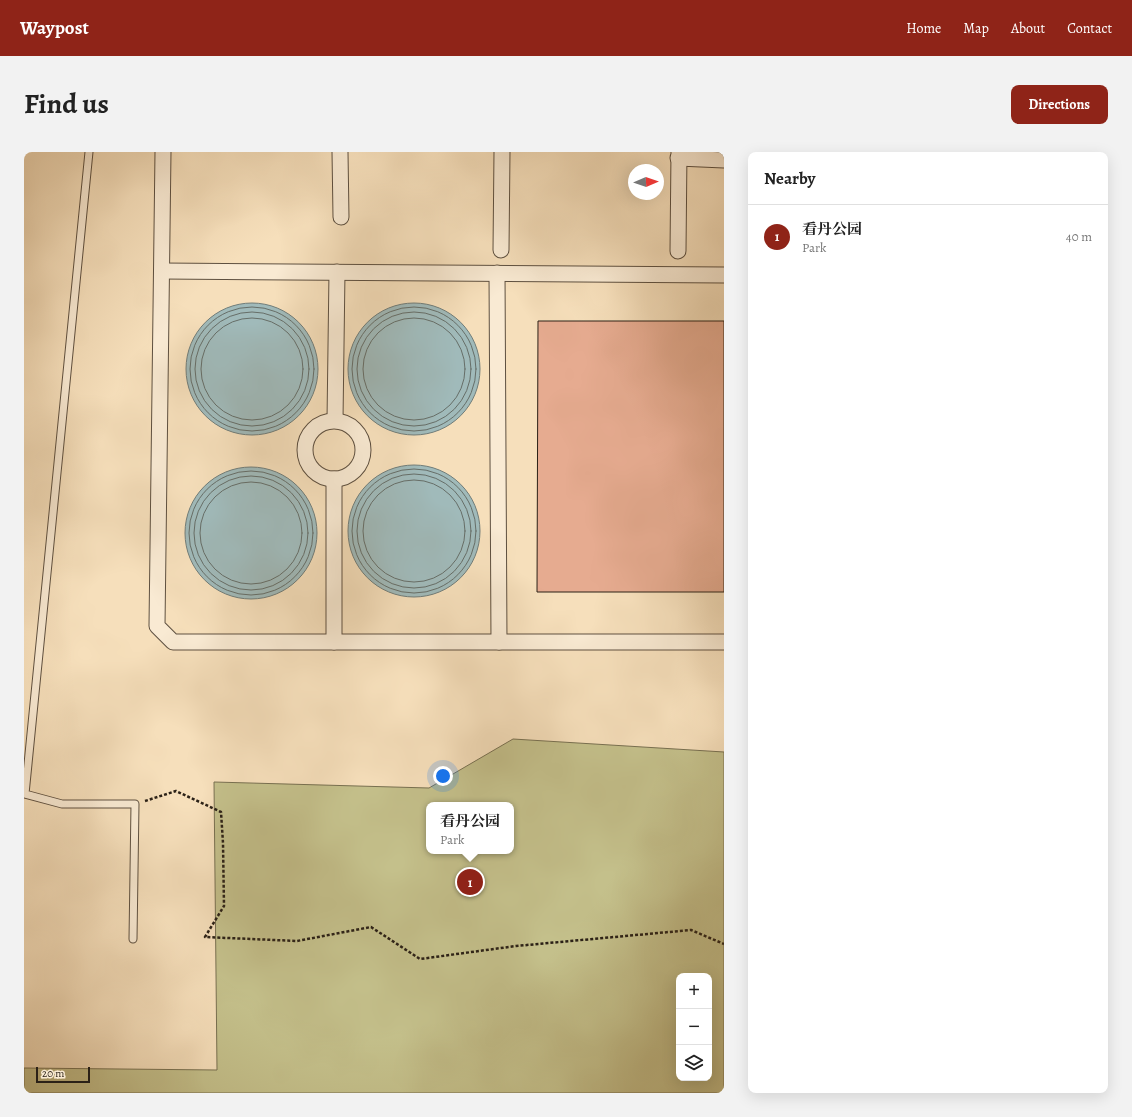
<!DOCTYPE html>
<html lang="en">
<head>
<meta charset="utf-8">
<style>
	:root { --surface:#fff; --page:#f2f2f2; --text:#222; --muted:#767676; --line:#e0e0e0; --accent:#8f2418 }
	body { margin:0; font-family:Alegreya,"Noto Serif SC",serif; background:var(--page); color:var(--text) }
	.controls { position:absolute; right:12px; bottom:12px; display:grid; overflow:hidden; border-radius:8px; box-shadow:0 4px 16px #0002 }
	.controls button { width:36px; height:36px; display:grid; place-items:center; padding:0; border:0; border-bottom:1px solid var(--line); background:var(--surface); color:var(--text); font:20px sans-serif }
	.compass { position:absolute; left:604px; top:12px; width:36px; height:36px; border-radius:50%; background:var(--surface); box-shadow:0 4px 16px #0002; rotate:88deg }
	.scale { position:absolute; left:12px; bottom:10px; width:54px; box-sizing:border-box; padding-left:4px; border:2px solid #2b2117; border-top:0; font-size:11px; line-height:14px; white-space:nowrap; color:#2b2117; -webkit-text-stroke:3px #f9ead3; paint-order:stroke }
	.you { position:absolute; left:419px; top:624px; width:14px; height:14px; margin:-10px; border:3px solid #fff; border-radius:50%; background:#1a73e8; box-shadow:0 0 0 6px #1a73e833 }
	.badge { display:grid; place-items:center; width:26px; height:26px; border-radius:50%; background:var(--accent); color:#fff; font-size:13px; font-weight:700 }
	.pin { position:absolute; translate:-50% -50%; border:2px solid #fff; box-shadow:0 1px 4px #0006 }
	.popup { position:absolute; left:402px; top:650px; width:88px; height:52px; box-sizing:border-box; display:grid; place-content:center; border-radius:8px; background:var(--surface); filter:drop-shadow(0 1px 3px #0005); font-size:13px; white-space:nowrap; color:var(--muted) }
	.popup b { font-size:15px; color:var(--text) }
	.popup::after { content:''; position:absolute; left:50%; top:100%; margin-left:-8px; border:8px solid transparent; border-top-color:var(--surface) }
	.list { margin:0; padding:0; list-style:none }
	h2 { display:flex; justify-content:space-between; align-items:center; height:52px; margin:0; padding:0 16px; font-size:17px }
	h2 small { font-size:13px; font-weight:400; color:var(--muted) }
	.list li { display:grid; grid-template-columns:26px 1fr auto; gap:12px; align-items:center; box-sizing:border-box; height:64px; padding:0 16px; border-top:1px solid var(--line) }
	.list b { display:block; font-size:15px; white-space:nowrap }
	.list p { margin:0; font-size:13px; white-space:nowrap; color:var(--muted) }
	.list em { font-size:13px; font-style:normal; color:var(--muted) }
	.icon { flex:none; width:22px; height:22px; fill:none; stroke:currentColor; stroke-width:2; stroke-linecap:round; stroke-linejoin:round }
	.map { position:relative; flex:none; width:700px; height:941px; overflow:hidden; border-radius:8px }
	header { display:flex; align-items:center; gap:24px; box-sizing:border-box; height:56px; padding:0 20px; background:var(--accent); color:#fff }
	header strong { font-size:19px }
	nav { display:flex; gap:22px; margin-inline-start:auto; font-size:14px }
	.intro { display:flex; align-items:center; justify-content:space-between; box-sizing:border-box; height:96px; padding:0 24px }
	h1 { margin:0; font-size:28px }
	.button { padding:10px 18px; border-radius:8px; background:var(--accent); color:#fff; font-size:14px; font-weight:700 }
	main { display:flex; gap:24px; padding:0 24px }
	aside { flex:1; background:var(--surface); border-radius:8px; box-shadow:0 4px 16px #0002 }
	.map>svg:first-child { display:block }
	.green { fill:#c4c08b; stroke:#787051; fill-rule:evenodd }
	.water { fill:#a0baba; stroke:#717d79 }
	.lines { fill:none; stroke-linecap:round; stroke-linejoin:round }
	.shore { stroke:#666e68; stroke-width:1 }
	.building { fill:#e6ab90; stroke:#2b2117 }
	.service-casing { stroke:#5e5040; stroke-width:9 }
	.minor-casing { stroke:#5e5040; stroke-width:17 }
	.path { stroke:#2b2117; stroke-width:2.5; stroke-dasharray:3 2; stroke-linecap:butt }
	.service { stroke:#f9ead3; stroke-width:7 }
	.minor { stroke:#f9ead3; stroke-width:15 }
</style>
</head>
<body>
<header>
<strong>Waypost</strong>
<nav><a>Home</a><a>Map</a><a>About</a><a>Contact</a></nav>
</header>
<div class="intro"><h1>Find us</h1><a class="button">Directions</a></div>
<main>
<div class="map">
<svg width="700" height="941" viewBox="0 0 700 941">
	<rect width="100%" height="100%" fill="#f6dfbb"/>
	<filter id="stains"><feTurbulence type="fractalNoise" baseFrequency=".005" numOctaves="4"/><feColorMatrix values="0 0 0 0 .2 0 0 0 0 .09 0 0 0 0 .02 0 0 0 .5 -.17"/></filter>
	<radialGradient id="worn" r=".72"><stop offset=".6" stop-color="#630" stop-opacity="0"/><stop offset="1" stop-color="#630" stop-opacity=".3"/></radialGradient>
	<path class="green" d="M489,587L700,600V941H0V916L193,918L190,630L405,636ZM405,653H487V699H405ZM655,824H685V926H655Z"/>
	<g class="water">
		<circle cx="390" cy="217" r="66"/>
		<circle cx="228" cy="217" r="66"/>
		<circle cx="390" cy="379" r="66"/>
		<circle cx="227" cy="381" r="66"/>
	</g>
	<g class="lines">
		<g class="shore">
			<circle cx="390" cy="217" r="62"/>
			<circle cx="228" cy="217" r="62"/>
			<circle cx="390" cy="217" r="57"/>
			<circle cx="228" cy="217" r="57"/>
			<circle cx="390" cy="217" r="51"/>
			<circle cx="228" cy="217" r="51"/>
			<circle cx="390" cy="379" r="62"/>
			<circle cx="227" cy="381" r="62"/>
			<circle cx="390" cy="379" r="57"/>
			<circle cx="227" cy="381" r="57"/>
			<circle cx="390" cy="379" r="51"/>
			<circle cx="227" cy="381" r="51"/>
		</g>
	</g>
	<polygon class="building" points="514,169 700,169 700,440 513,440"/>
	<g class="lines">
		<g class="service-casing">
			<polyline id="service" points="65,0 1,642 38,652 111,652 109,787"/>
		</g>
		<g class="minor-casing">
			<g id="minor">
				<polyline points="139,0 133,474 149,490 700,490"/>
				<polyline points="316,0 317,65"/>
				<polyline points="654,6 700,8"/>
				<polyline points="477,98 478,0"/>
				<polyline points="654,99 655,0"/>
				<polyline points="138,119 700,123"/>
				<polyline points="473,121 475,490"/>
				<polyline points="311,268 313,120"/>
				<circle cx="310" cy="298" r="29"/>
				<polyline points="310,327 310,490"/>
			</g>
		</g>
		<polyline class="path" points="121,649 152,639 197,660 199,691 200,754 181,785 273,789 347,775 396,807 492,794 667,778 700,792"/>
		<use href="#service" class="service"/>
		<use href="#minor" class="minor"/>
	</g>
	<rect width="100%" height="100%" filter="url(#stains)"/>
	<rect width="100%" height="100%" fill="url(#worn)"/>
</svg>
<div class="controls">
<button>+</button>
<button>−</button>
<button><svg class="icon" aria-label="layers" viewBox="0 0 24 24"><path d="M12 4l9 5-9 5-9-5zM3 14l9 5 9-5"/></svg></button>
</div>
<svg class="compass" viewBox="-18 -18 36 36"><path d="M0-13l5 13h-10z" fill="#e53935"/><path d="M0 13l5-13h-10z" fill="#767676"/></svg>
<div class="scale">20 m</div>
<div class="you"></div>
<div class="pin badge" style="left:446px;top:730px">1</div>
<div class="popup"><b>看丹公园</b>Park</div>
</div>
<aside>
<h2>Nearby<small></small></h2>
<ul class="list">
<li><span class="badge">1</span><div><b>看丹公园</b><p>Park</p></div><em>40 m</em></li>
</ul>
</aside>
</main>
</body>
</html>
